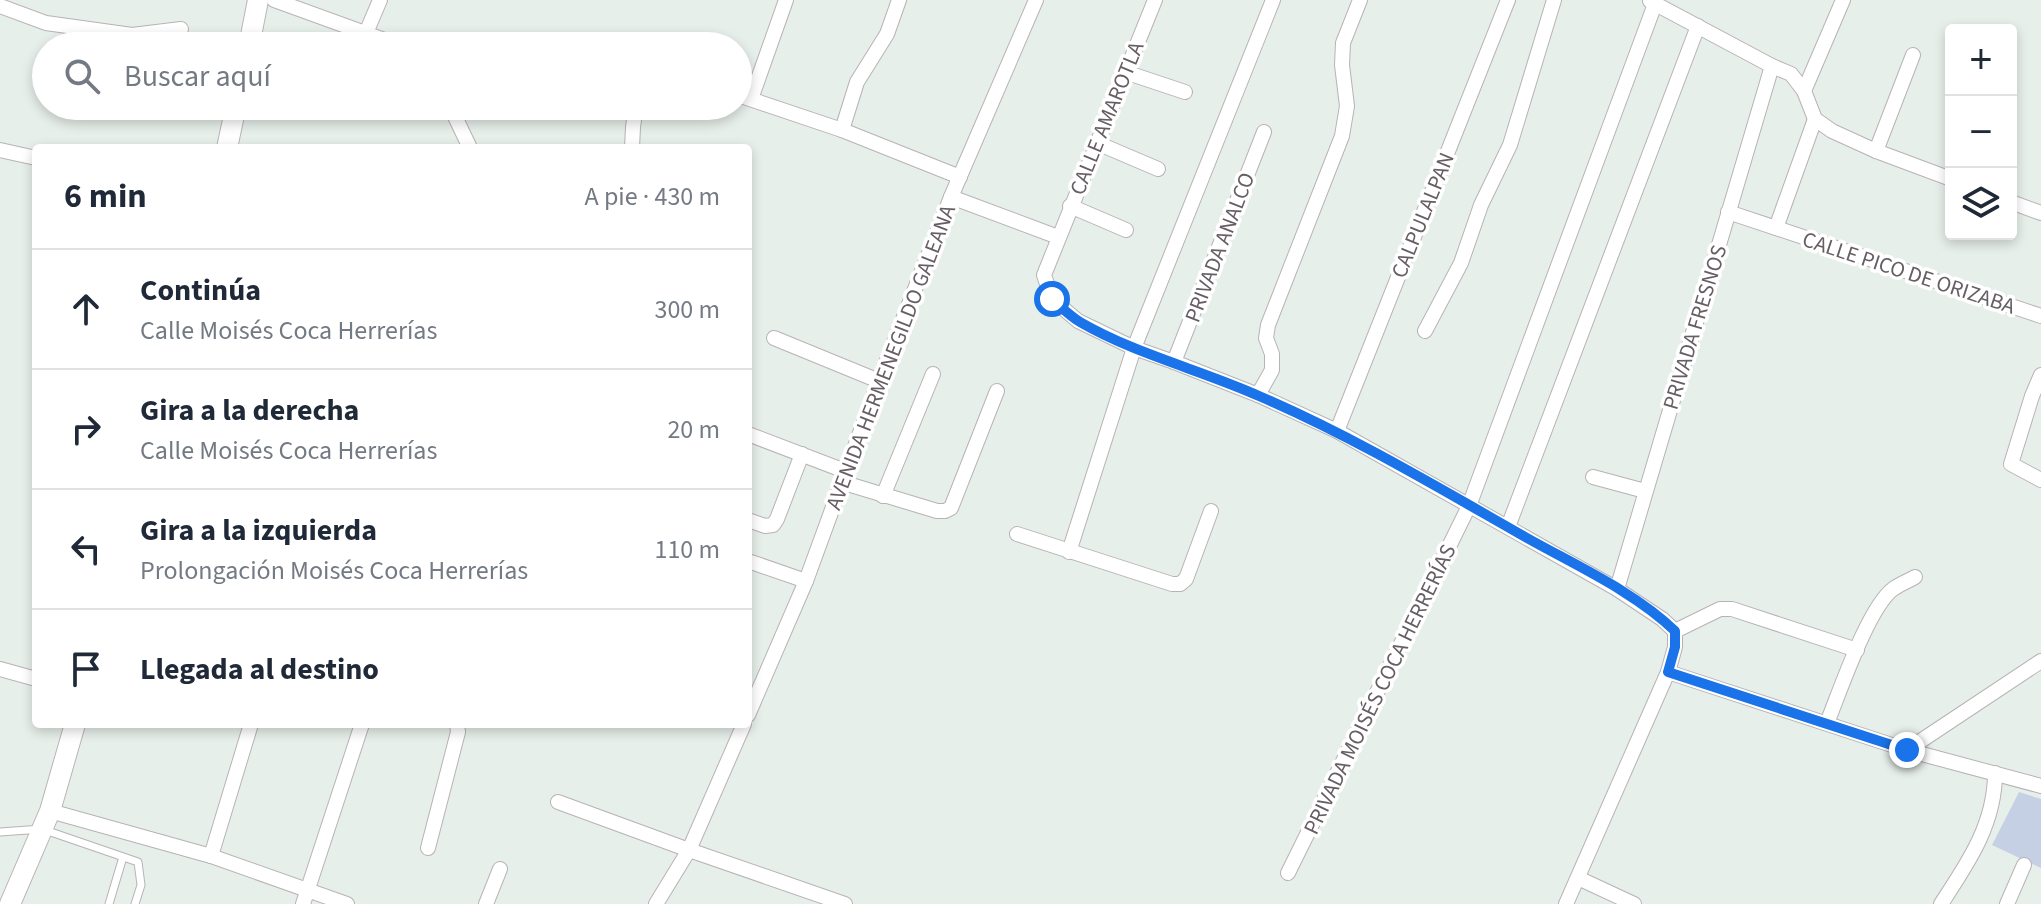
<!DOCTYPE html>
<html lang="es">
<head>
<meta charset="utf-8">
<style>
	:root { --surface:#fff; --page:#f6f6f7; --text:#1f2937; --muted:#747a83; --line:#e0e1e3 }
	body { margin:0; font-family:"Source Sans 3",sans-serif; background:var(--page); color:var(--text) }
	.controls { position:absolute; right:24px; top:24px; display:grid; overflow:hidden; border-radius:8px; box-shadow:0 4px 12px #0003 }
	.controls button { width:72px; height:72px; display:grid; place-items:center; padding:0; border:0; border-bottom:2px solid var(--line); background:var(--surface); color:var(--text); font:40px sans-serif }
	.stop { position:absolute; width:24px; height:24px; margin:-18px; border:6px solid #1a73e8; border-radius:50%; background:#fff }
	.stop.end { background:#1a73e8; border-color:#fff; box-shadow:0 2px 8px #0008 }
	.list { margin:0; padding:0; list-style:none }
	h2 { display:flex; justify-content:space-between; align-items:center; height:104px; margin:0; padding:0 32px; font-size:34px }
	h2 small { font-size:26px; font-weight:400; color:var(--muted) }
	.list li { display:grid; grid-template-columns:52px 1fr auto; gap:24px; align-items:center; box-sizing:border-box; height:120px; padding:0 32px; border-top:2px solid var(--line) }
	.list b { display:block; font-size:30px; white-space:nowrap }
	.list p { margin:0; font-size:26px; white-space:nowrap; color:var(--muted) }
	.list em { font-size:26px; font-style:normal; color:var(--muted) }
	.icon { flex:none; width:44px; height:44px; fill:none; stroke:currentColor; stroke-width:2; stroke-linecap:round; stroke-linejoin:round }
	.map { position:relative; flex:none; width:2041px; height:904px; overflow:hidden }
	.search { position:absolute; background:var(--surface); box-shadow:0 4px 12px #0003; left:32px; top:32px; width:720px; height:88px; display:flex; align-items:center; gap:20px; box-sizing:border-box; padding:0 28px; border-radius:44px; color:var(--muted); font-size:30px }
	.panel { position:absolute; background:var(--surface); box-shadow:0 4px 12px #0003; left:32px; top:144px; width:720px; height:584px; border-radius:8px }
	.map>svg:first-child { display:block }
	.green { fill:#c5d0e5 }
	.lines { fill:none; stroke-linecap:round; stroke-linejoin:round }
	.lane-casing { stroke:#b8b2b6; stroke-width:9 }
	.street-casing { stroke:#b8b2b6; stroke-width:16 }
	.secondary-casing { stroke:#bab3b8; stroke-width:22 }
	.lane { stroke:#fff; stroke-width:7 }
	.street { stroke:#fff; stroke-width:14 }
	.secondary { stroke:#fff; stroke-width:20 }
	.route { stroke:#1a73e8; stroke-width:10 }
	.labels { text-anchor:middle; stroke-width:7; stroke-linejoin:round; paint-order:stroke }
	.street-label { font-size:22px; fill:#665e64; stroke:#fff }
</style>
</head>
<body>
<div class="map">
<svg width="2041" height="904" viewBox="0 0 2041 904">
	<rect width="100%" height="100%" fill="#e7efea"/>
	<polygon class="green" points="2019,792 2041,799 2041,868 1992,845"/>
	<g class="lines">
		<g class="lane-casing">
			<g id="lane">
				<polyline points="0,832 42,829 138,862 141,885 135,904"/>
				<polyline points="109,904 123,857"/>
			</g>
		</g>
		<g class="street-casing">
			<g id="street">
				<polyline points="274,0 401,46"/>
				<polyline points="1155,0 1044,275 1052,299 1078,321 1134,348 1174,362 1258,395 1337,431 1617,589 1662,619 1675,631 1675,647 1668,672 1566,904"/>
				<polyline points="1650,1 1772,66 1791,74 1804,91 1815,119 1832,131 1876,151 1951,179"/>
				<polyline points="0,6 46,23 132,35 181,29"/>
				<polyline points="366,33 380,0"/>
				<polyline points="1125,72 1185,92"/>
				<polyline points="1804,91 1843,0"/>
				<polyline points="738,95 842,130 960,177"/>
				<polyline points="751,99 786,0"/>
				<polyline points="450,106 470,148"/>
				<polyline points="842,130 857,82 887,34 899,0"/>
				<polyline points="1097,143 1158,169"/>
				<polyline points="632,148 633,127 636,106"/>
				<polyline points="0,150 36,158"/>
				<polyline points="1876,151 1913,55"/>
				<polyline points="951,197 1058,237"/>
				<polyline points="2011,202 2041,213"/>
				<polyline points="1070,206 1126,230"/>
				<polyline points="1728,212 2041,316"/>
				<polyline points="1776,228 1815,119"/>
				<polyline points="1425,331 1461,263 1481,205 1510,145 1554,0"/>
				<polyline points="774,338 879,381"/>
				<polyline points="1174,362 1264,132"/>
				<polyline points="2041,375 2032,396 2011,464 2041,480"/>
				<polyline points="1258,395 1272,370 1272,354 1266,338 1268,325 1342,136 1347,106 1342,65 1343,43 1360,0"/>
				<polyline points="1337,431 1508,0"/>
				<polyline points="748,434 845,471"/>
				<polyline points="1593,477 1645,491"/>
				<polyline points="841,482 937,511 945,511 951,508 997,391"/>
				<polyline points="883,496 933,374"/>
				<polyline points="748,520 765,526 773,525 777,519 802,454"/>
				<polyline points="1508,527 1698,26"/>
				<polyline points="1017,534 1172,584 1180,584 1186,579 1211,511"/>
				<polyline points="1069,552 1134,348 1273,0"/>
				<polyline points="748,561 806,581"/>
				<polyline points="1617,589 1772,66"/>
				<polyline points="1675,631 1720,609 1732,609 1857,650"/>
				<polyline points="0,669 36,679"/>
				<polyline points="1668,672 1907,750 2041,786"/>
				<polyline points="748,715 806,581 879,381 951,197 1036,0"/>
				<path d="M1827,723C1840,691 1868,608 1893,589C1900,584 1908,581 1915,577"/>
				<polyline points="1907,750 2041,661"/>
				<polyline points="558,802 689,850 845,904"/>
				<polyline points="50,811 211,856 347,904"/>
				<polyline points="428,848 458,732 457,724"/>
				<polyline points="211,856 251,724"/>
				<polyline points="1288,873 1469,506 1655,4"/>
				<polyline points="1578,878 1634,904"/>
				<polyline points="303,904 362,724"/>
				<polyline points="486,904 500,869"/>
				<polyline points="656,904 689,850 744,724"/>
				<path d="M1941,904C1968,863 1995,824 1995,773"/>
				<polyline points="2007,904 2024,865"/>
			</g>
		</g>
		<g class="secondary-casing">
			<g id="secondary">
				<polyline points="249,46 258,0"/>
				<polyline points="227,148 236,106"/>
				<polyline points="10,904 50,811 75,724"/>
			</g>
		</g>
		<use href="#lane" class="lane"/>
		<use href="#street" class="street"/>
		<use href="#secondary" class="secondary"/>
	</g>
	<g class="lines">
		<path class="route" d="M1052,299C1061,307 1070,316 1080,322C1135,354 1201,370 1259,396C1352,436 1439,488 1527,538C1575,565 1635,592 1675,631V647L1668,672L1907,750"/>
	</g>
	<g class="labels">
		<g class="street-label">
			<text transform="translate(1106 118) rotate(-68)" y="8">CALLE AMAROTLA</text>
			<text transform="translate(1422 215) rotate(-68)" y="8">CALPULALPAN</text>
			<text transform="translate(1219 247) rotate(-69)" y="8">PRIVADA ANALCO</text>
			<text transform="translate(1909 272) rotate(18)" y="8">CALLE PICO DE ORIZABA</text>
			<text transform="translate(1694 327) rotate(-73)" y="8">PRIVADA FRESNOS</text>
			<text transform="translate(890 357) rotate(-69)" y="8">AVENIDA HERMENEGILDO GALEANA</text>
			<text transform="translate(1379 689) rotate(-64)" y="8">PRIVADA MOISÉS COCA HERRERÍAS</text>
		</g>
	</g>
</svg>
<div class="controls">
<button>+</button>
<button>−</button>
<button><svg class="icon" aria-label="layers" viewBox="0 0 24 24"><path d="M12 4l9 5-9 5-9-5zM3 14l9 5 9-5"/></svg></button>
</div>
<div class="stop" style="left:1052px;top:299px"></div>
<div class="stop end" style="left:1907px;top:750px"></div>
<div class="search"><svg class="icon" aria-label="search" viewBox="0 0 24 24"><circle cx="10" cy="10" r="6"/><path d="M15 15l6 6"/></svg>Buscar aquí</div>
<section class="panel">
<h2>6 min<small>A pie · 430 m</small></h2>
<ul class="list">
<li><svg class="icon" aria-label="ahead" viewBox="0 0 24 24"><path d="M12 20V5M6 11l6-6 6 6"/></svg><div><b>Continúa</b><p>Calle Moisés Coca Herrerías</p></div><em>300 m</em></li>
<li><svg class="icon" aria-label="right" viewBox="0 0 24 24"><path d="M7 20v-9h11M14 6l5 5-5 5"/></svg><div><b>Gira a la derecha</b><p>Calle Moisés Coca Herrerías</p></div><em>20 m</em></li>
<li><svg class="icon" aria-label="left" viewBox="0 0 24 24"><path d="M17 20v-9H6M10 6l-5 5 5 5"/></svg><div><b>Gira a la izquierda</b><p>Prolongación Moisés Coca Herrerías</p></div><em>110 m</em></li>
<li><svg class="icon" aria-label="arrive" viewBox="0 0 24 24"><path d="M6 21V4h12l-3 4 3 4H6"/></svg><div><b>Llegada al destino</b></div></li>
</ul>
</section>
</div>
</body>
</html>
